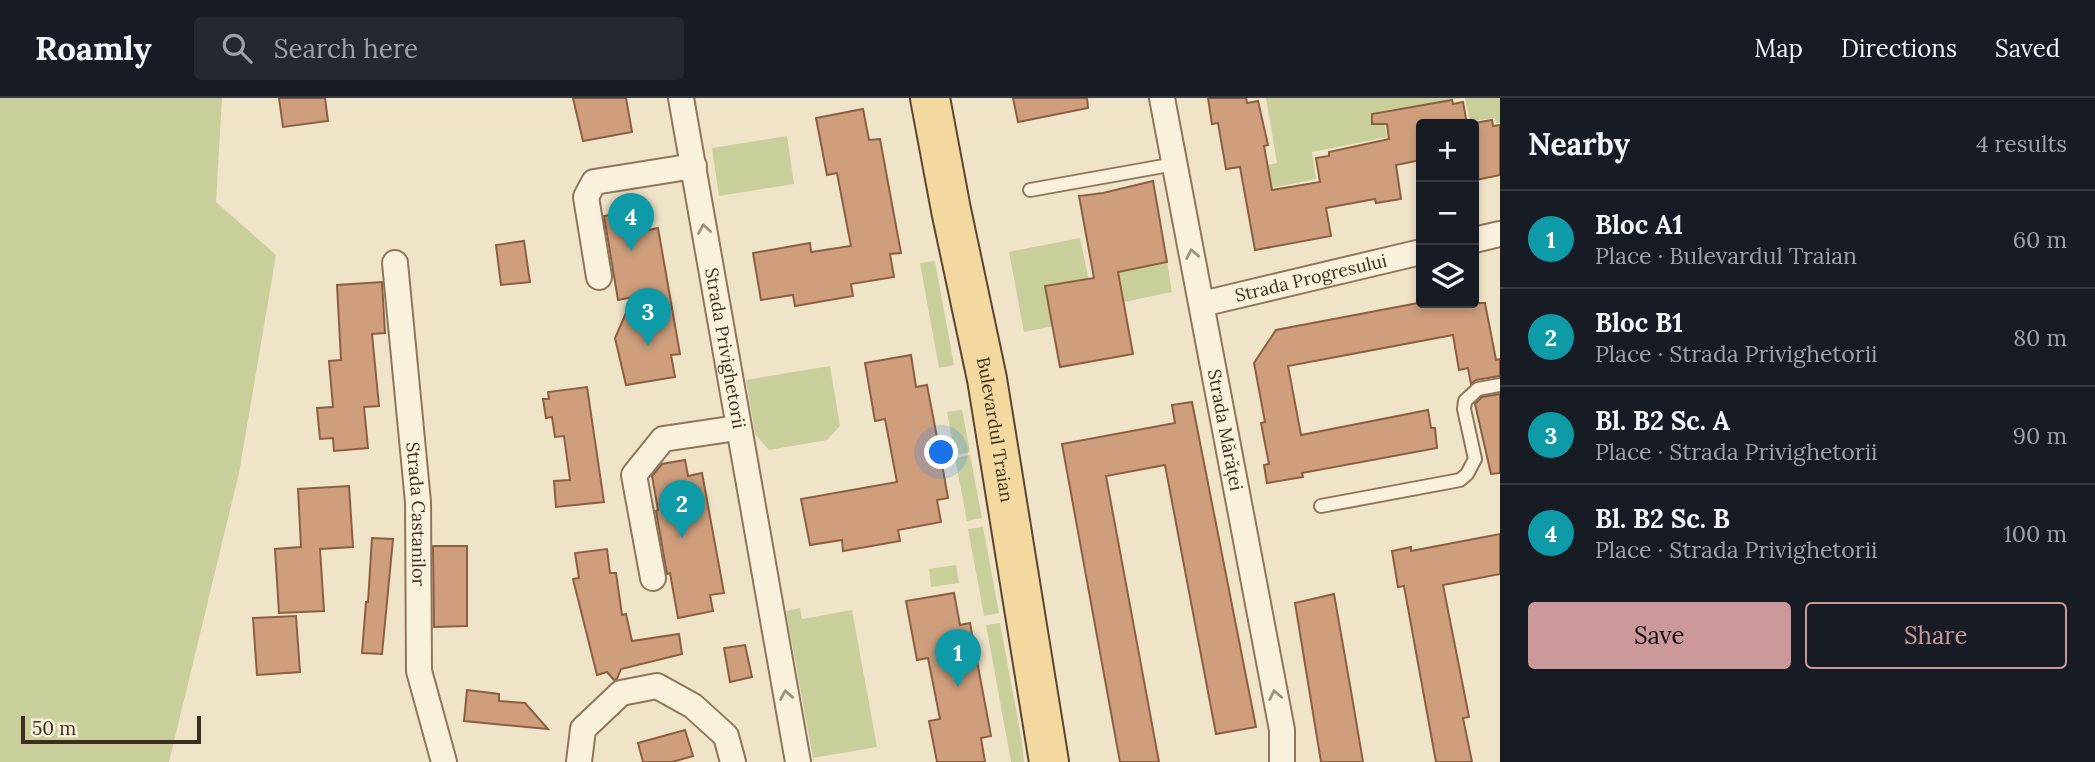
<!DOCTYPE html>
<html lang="en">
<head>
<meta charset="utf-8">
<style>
	:root { --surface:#171b24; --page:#242831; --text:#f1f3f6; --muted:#9ea1a6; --line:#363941; --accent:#cc999b }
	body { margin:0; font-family:Lora,serif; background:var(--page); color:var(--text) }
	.controls { position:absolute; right:21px; top:21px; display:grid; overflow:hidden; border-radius:7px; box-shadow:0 4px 10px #0003 }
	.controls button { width:63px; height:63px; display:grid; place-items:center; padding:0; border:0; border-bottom:2px solid var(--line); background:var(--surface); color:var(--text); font:35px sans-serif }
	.scale { position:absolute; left:21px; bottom:18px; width:180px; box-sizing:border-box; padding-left:7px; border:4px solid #3d2e20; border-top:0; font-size:19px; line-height:24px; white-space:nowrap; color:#3d2e20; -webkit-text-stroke:5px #f7eed8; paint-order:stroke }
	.you { position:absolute; left:942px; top:355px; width:24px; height:24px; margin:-18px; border:5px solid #fff; border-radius:50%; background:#1a73e8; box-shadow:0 0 0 10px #1a73e833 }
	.badge { display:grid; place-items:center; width:46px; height:46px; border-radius:50%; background:var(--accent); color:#fff; font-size:23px; font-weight:700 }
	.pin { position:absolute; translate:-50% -58px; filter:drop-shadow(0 2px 4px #0008) }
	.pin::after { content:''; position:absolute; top:37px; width:24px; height:21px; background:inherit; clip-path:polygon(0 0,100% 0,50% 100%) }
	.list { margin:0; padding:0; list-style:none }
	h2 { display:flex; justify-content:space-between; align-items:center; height:91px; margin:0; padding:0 28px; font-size:30px }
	h2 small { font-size:23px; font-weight:400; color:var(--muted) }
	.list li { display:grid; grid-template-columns:46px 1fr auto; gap:21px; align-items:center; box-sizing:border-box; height:98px; padding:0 28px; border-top:2px solid var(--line) }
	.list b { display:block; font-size:26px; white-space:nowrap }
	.list p { margin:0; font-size:23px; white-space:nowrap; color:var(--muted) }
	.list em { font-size:23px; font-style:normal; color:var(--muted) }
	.actions { display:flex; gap:14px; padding:21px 28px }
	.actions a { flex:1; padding:16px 0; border:2px solid var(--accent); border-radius:7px; text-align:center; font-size:24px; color:var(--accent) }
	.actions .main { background:var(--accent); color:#111 }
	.icon { flex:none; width:38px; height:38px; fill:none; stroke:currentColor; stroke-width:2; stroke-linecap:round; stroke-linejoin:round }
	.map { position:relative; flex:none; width:1500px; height:664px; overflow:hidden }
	header { display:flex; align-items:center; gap:42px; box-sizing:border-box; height:98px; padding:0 35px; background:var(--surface); border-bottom:2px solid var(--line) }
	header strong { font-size:33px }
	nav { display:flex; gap:38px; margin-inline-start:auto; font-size:24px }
	.search { width:490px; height:63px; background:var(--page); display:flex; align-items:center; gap:18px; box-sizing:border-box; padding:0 24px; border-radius:7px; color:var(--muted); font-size:26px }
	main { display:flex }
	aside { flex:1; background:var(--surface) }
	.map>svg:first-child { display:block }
	.green { fill:#c9cf9b }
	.building { fill:#cf9f7d; stroke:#8d5f41; stroke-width:2 }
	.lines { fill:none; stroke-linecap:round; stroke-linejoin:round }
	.lane-casing { stroke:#8d765c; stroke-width:16 }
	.street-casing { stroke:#8d765c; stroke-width:28 }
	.primary-casing { stroke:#5b4430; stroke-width:42 }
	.lane { stroke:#faf1dc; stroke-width:12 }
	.street { stroke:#faf1dc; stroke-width:24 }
	.primary { stroke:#f3d9a0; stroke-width:38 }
	.oneway { stroke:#9c907e }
	.labels { text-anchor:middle; stroke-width:7; stroke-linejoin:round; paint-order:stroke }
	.street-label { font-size:18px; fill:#3d2e20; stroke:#f7eed8 }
</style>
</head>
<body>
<header>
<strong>Roamly</strong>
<div class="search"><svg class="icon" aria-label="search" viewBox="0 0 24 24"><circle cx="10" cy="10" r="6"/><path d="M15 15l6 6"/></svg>Search here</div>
<nav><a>Map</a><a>Directions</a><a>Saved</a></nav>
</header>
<main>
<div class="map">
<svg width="1500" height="664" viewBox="0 0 1500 664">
	<rect width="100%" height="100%" fill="#f0e4c8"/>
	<g class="green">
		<polygon points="0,0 222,0 216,104 276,157 239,375 169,664 0,664"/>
		<polygon points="1266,0 1462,0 1382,13 1387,39 1312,54 1316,81 1251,94 1247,71 1277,65"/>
		<polygon points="1465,0 1500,0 1500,25 1496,25 1495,20 1470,23"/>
		<polygon points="787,38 794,86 719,98 712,50"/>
		<polygon points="1080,140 1089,183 1045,189 1050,217 1064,226 1024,234 1009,154"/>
		<polygon points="935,163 954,267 939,270 920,165"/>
		<polygon points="1167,164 1172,194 1124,204 1118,172"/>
		<polygon points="830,268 840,328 827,342 769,352 755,336 746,282"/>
		<polygon points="962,312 970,354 955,357 947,314"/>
		<polygon points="970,357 982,420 967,423 955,360"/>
		<polygon points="983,429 999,515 984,518 968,431"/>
		<polygon points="956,467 959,485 931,489 929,471"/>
		<polygon points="800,510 802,521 852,512 877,649 813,660 786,513"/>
		<polygon points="1000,525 1022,644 1024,664 1011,664 986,527"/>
	</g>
	<g class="building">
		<polygon points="279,0 325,0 328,23 283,29"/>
		<polygon points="573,0 626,0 632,34 583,43"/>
		<polygon points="1013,0 1087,0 1088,10 1018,24"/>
		<polygon points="1208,0 1246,0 1247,5 1258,3 1268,47 1264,48 1272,92 1320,84 1316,60 1329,58 1329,54 1389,41 1387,26 1372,26 1372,16 1452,2 1453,6 1463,4 1467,26 1421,26 1421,62 1396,67 1401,101 1376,105 1375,101 1326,110 1331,138 1255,152 1240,69 1226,71 1218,25 1212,26"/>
		<polygon points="863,11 869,42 880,41 901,155 890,156 894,179 851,186 853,198 795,208 793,197 761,202 753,155 810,145 811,154 851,148 837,75 827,77 816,20"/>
		<polygon points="1492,22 1493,28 1500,27 1500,77 1476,82 1474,68 1474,25"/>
		<polygon points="1153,83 1167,164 1118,174 1133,256 1060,269 1045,188 1094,180 1079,98 1103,95"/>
		<polygon points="645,111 649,132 658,130 680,256 671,257 675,279 626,287 615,240 633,199 618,202 604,118"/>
		<polygon points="524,143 530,184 501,187 496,147"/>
		<polygon points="382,184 385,235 372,236 379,308 364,309 368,350 334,353 333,340 320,341 317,310 333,309 329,263 341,262 337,187"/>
		<polygon points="1418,205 1485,205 1496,262 1500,261 1500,278 1476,282 1471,286 1468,270 1459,272 1453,237 1288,268 1301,337 1428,312 1431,330 1435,330 1437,350 1302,375 1303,379 1267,385 1264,367 1269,366 1261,325 1265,324 1254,265 1276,232"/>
		<polygon points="911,257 916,289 927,287 940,355 948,400 937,402 941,424 898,432 900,443 843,453 842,442 810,447 801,401 897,384 885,321 875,323 865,265"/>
		<polygon points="587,289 604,404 556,409 554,383 570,382 564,338 555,339 552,319 546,320 543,301 549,301 548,294"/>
		<polygon points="1500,296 1500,375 1491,376 1475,306 1482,299"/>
		<polygon points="1192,304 1256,629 1216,636 1165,367 1106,378 1159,664 1120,664 1062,346 1175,325 1172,307"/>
		<polygon points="685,362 688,378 702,375 724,495 710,497 713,513 678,520 670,475 667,476 656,413 658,412 652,378 662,366"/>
		<polygon points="349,388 353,449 320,451 324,513 279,515 275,451 301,449 298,391"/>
		<polygon points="1500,436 1500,476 1443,487 1469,619 1463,620 1472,664 1436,664 1404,488 1398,489 1392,453 1411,449 1411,453"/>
		<polygon points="372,440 393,441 382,556 362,555 366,504 368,504"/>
		<polygon points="433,448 467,448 467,528 434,529"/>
		<polygon points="607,451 610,475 616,475 622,517 626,516 632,543 679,536 682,556 621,571 617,581 614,582 607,574 597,577 573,481 579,480 575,455"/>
		<polygon points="954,495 960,527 970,525 991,638 981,640 985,664 937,664 929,623 940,621 928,560 917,562 906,503"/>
		<polygon points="1334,496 1351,593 1363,664 1321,664 1295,505"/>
		<polygon points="296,518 300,574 257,577 253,520"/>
		<polygon points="745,547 752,579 730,584 724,550"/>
		<polygon points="467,592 499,596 499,603 525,605 548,631 464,623"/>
		<polygon points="685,632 693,658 672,664 643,664 638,645"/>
	</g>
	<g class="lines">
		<g class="lane-casing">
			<g id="lane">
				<polyline points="1030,92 1175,66"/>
				<polyline points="1321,408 1460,382 1467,376 1475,361 1464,311 1465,303 1478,291 1500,287"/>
			</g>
		</g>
		<g class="street-casing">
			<g id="street">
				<path id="s1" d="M681,0L798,664"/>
				<path id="s2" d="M1162,0L1282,632V664"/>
				<polyline points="1474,142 1500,136"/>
				<path id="s3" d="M395,165L418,404L419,573L444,664"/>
				<polyline points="599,179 586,99 594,84 694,68"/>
				<path id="s4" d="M1202,206L1421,154"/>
				<polyline points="653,480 634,377 663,341 737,330"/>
				<polyline points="579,664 583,631 621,595 657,588 693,608 726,638 733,664"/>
			</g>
		</g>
		<g class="primary-casing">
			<g id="primary">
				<path id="s5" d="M930,0L951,112L987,281L1049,664"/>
			</g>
		</g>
		<use href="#lane" class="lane"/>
		<use href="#street" class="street"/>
		<use href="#primary" class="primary"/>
	</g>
	<defs><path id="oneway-chevron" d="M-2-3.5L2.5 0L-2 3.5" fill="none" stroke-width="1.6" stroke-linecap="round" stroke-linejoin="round" transform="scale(1.75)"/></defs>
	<g class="oneway">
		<use href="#oneway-chevron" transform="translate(704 131) rotate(-99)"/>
		<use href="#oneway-chevron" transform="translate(1192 156) rotate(-101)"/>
		<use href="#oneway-chevron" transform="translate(786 597) rotate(-100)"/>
		<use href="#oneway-chevron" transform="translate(1275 597) rotate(-101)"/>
	</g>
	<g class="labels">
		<g class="street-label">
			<text dy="6" stroke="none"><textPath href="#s4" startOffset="112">Strada Progresului</textPath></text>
			<text dy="6" stroke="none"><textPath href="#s1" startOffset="254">Strada Privighetorii</textPath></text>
			<text dy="6" stroke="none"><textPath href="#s5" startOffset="338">Bulevardul Traian</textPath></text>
			<text dy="6" stroke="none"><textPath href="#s2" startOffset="338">Strada Mărăței</textPath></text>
			<text dy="6" stroke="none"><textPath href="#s3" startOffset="252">Strada Castanilor</textPath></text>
		</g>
	</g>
</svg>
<div class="controls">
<button>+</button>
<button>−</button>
<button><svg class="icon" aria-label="layers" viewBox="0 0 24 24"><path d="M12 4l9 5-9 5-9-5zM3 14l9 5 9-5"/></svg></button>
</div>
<div class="scale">50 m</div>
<div class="you"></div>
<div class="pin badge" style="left:958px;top:589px;background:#0f9aa8">1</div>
<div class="pin badge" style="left:682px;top:440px;background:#0f9aa8">2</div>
<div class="pin badge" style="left:648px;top:248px;background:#0f9aa8">3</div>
<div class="pin badge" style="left:631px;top:153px;background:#0f9aa8">4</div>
</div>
<aside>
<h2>Nearby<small>4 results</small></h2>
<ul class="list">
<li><span class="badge" style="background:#0f9aa8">1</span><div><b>Bloc A1</b><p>Place · Bulevardul Traian</p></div><em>60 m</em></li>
<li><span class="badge" style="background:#0f9aa8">2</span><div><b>Bloc B1</b><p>Place · Strada Privighetorii</p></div><em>80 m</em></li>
<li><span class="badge" style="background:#0f9aa8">3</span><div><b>Bl. B2 Sc. A</b><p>Place · Strada Privighetorii</p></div><em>90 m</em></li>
<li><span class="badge" style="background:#0f9aa8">4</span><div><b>Bl. B2 Sc. B</b><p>Place · Strada Privighetorii</p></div><em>100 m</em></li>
</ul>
<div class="actions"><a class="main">Save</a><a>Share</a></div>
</aside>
</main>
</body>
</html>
